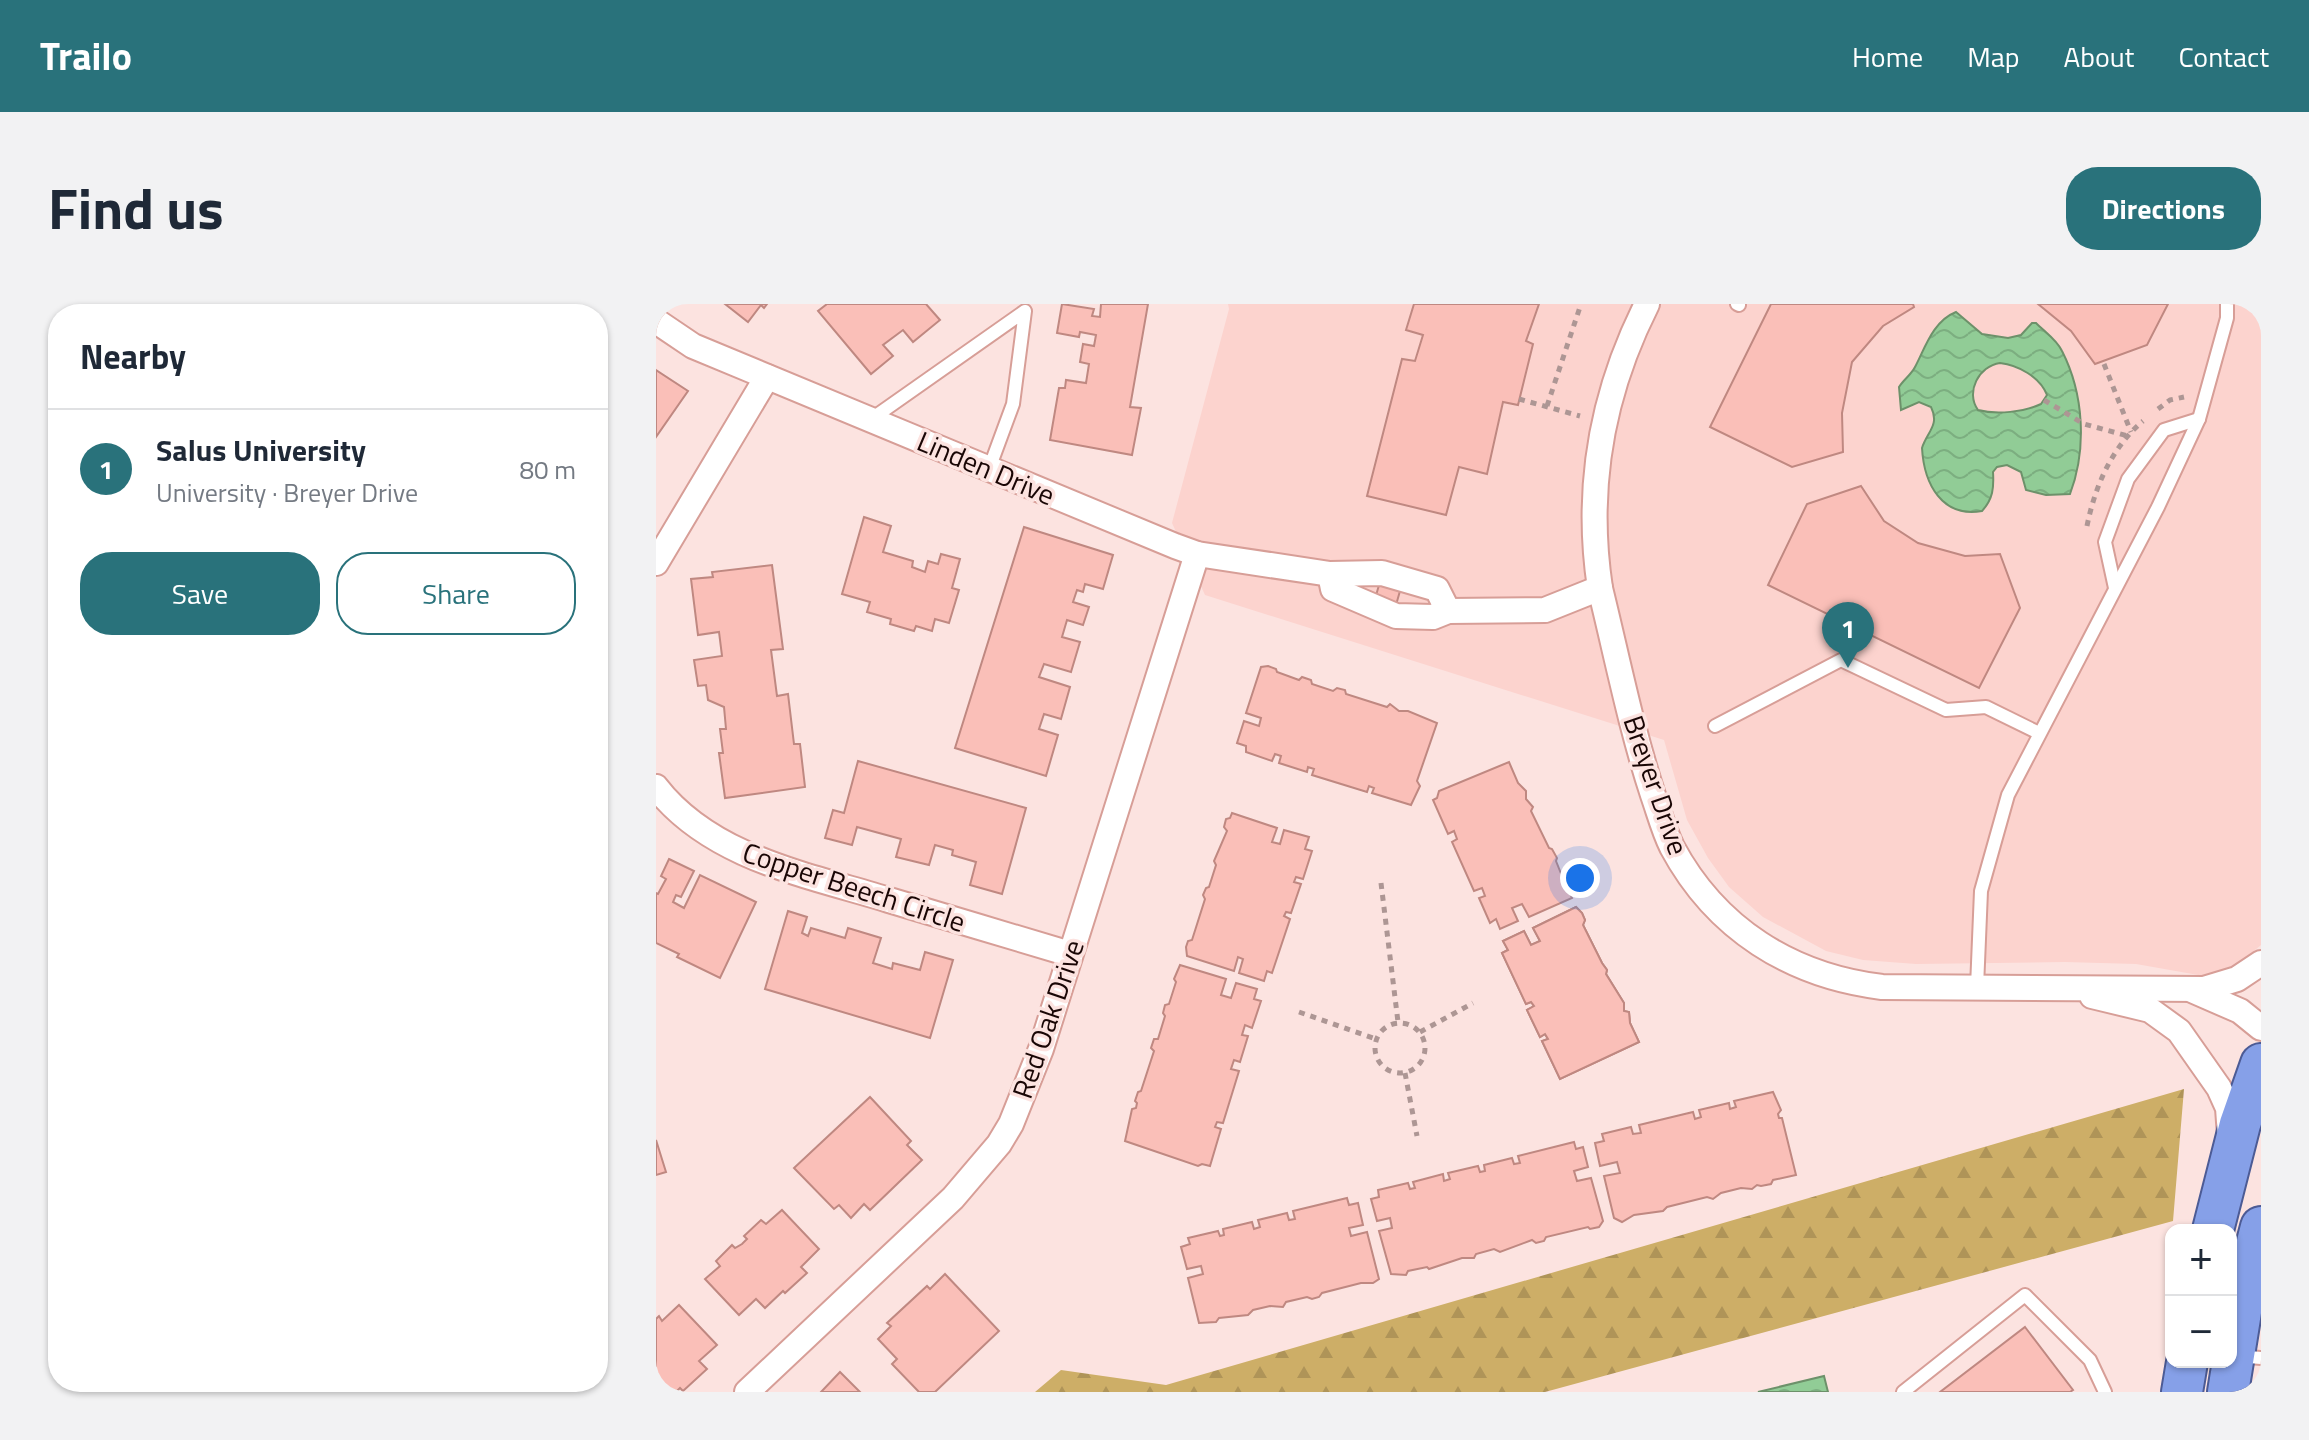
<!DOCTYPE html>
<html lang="en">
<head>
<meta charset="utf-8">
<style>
	:root { --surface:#fff; --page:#f2f2f3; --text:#1f2937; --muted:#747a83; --line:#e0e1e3; --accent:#29727b }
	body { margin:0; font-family:"Titillium Web",sans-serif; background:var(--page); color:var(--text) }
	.controls { position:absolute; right:24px; bottom:24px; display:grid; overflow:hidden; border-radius:16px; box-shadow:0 2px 6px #0004 }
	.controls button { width:72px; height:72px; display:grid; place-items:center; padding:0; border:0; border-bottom:2px solid var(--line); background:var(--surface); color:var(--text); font:40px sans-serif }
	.you { position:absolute; left:924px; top:574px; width:28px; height:28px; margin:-20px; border:6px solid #fff; border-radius:50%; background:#1a73e8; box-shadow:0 0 0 12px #1a73e833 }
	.badge { display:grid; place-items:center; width:52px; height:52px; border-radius:50%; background:var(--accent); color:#fff; font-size:26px; font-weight:700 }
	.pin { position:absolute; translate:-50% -66px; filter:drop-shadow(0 2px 4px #0008) }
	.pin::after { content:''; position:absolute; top:42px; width:28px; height:24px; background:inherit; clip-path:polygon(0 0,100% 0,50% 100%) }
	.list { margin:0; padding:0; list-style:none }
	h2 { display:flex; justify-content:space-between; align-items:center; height:104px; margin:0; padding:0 32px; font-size:34px }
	h2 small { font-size:26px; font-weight:400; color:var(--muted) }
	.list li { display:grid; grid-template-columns:52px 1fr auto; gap:24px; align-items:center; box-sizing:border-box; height:120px; padding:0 32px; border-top:2px solid var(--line) }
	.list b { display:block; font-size:30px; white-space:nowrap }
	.list p { margin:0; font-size:26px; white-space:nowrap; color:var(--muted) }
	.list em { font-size:26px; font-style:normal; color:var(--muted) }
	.actions { display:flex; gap:16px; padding:24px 32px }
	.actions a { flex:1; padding:18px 0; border:2px solid var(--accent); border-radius:32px; text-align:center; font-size:28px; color:var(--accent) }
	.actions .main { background:var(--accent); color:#fff }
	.map { position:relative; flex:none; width:1605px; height:1088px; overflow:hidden; border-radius:32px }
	header { display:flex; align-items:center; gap:48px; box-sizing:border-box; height:112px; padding:0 40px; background:var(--accent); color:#fff }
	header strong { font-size:38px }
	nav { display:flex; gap:44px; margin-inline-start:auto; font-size:28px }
	.intro { display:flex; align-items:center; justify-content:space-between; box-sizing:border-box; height:192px; padding:0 48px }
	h1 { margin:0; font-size:56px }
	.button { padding:20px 36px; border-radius:32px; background:var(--accent); color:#fff; font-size:28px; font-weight:700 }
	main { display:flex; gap:48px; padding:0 48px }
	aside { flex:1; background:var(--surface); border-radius:32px; box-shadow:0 2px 6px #0004 }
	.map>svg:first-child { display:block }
	.built { fill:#fcd3ce }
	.forest { fill:url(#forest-firs) }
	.water { fill:url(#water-waves); stroke:#6d916a; stroke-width:2; fill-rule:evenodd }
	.building { fill:#fabfb8; stroke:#bf8881; stroke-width:2 }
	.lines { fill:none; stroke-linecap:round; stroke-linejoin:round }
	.service-casing { stroke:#d79e97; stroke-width:16 }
	.minor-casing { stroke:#d79e97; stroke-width:28 }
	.trunk-casing { stroke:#4c5b95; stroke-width:44 }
	.path { stroke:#ad9694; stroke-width:5; stroke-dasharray:6 6; stroke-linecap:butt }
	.service { stroke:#fff; stroke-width:12 }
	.minor { stroke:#fff; stroke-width:24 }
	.trunk { stroke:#86a0e8; stroke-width:40 }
	.labels { text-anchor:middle; stroke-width:7; stroke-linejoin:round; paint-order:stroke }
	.street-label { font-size:28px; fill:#190605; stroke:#fce3e0 }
</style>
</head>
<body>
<header>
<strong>Trailo</strong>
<nav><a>Home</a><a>Map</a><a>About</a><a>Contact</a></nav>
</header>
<div class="intro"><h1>Find us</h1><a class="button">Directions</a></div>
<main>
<aside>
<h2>Nearby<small></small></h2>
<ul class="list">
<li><span class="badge">1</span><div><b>Salus University</b><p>University · Breyer Drive</p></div><em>80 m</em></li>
</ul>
<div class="actions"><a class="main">Save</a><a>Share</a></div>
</aside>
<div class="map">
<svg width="1605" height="1088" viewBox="0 0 1605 1088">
	<defs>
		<pattern id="forest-firs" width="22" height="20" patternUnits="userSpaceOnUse" patternTransform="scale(2)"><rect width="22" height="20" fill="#cdae67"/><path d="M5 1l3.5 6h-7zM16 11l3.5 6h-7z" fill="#af9458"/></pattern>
		<pattern id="water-waves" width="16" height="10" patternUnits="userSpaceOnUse" patternTransform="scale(2)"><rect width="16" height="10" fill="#91cc96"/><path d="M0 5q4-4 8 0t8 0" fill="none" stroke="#7cae80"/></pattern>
	</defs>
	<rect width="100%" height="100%" fill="#fce3e0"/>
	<polygon class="built" points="572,0 1605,0 1605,641 1580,662 1548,672 1480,660 1409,658 1260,660 1207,656 1170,647 1107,613 1073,583 1052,554 1031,516 1008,436 549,291 516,219 573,5"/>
	<polygon class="forest" points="1528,785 1517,917 889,1088 379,1088 405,1066 510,1081"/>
	<g class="water">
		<path d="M1300,8L1326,30L1352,34L1365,31L1376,19H1380C1389,28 1401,36 1406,47C1428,90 1431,145 1414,190L1390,191L1370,186L1365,168L1351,161L1341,163L1337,168C1338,184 1337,195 1326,207C1286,214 1268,180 1266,144C1271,128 1284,121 1275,103L1263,98L1245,106L1243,83C1248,75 1255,71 1259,63C1269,44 1277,17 1300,8ZM1344,59C1362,61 1384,73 1391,91L1385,100C1368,108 1341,111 1322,106C1309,88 1323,62 1344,59Z"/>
		<polygon points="1168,1072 1172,1088 1102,1088"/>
	</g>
	<g class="building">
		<polygon points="69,0 111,0 108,4 105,1 92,18"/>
		<polygon points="171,0 270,0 284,16 257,38 247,26 227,41 237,52 215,70 162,7"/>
		<polygon points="406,0 438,5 436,12 444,13 445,0 492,0 474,103 485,104 476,151 394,136 403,84 409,84 410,76 430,79 433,60 424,58 427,40 438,42 440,31 424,28 423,33 401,29"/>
		<polygon points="758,0 883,0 870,37 877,40 862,101 847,98 831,170 803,163 790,211 711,192 746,55 759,57 767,31 750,26"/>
		<polygon points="1115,0 1257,0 1258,3 1227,22 1196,58 1186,109 1187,148 1136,163 1054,123"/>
		<polygon points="1382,0 1512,0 1491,41 1439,60 1415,27"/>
		<polygon points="0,66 32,87 0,133"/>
		<polygon points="1205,182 1228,217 1262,239 1309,252 1344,250 1364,304 1323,384 1112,281 1151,200"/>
		<polygon points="208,213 235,222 227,248 257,257 256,263 269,268 272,257 282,260 285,250 304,255 296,284 303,286 293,319 279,315 276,327 260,322 258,327 234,320 235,315 211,308 214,298 186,290"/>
		<polygon points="368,223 457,251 447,285 429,280 427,288 421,286 417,298 433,303 427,321 411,316 406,333 424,338 415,368 388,360 383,373 414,383 405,415 388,410 383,425 402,431 390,472 299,444"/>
		<polygon points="116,261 127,345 115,346 121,392 132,390 138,440 144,440 149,483 69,494 63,449 67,449 64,425 70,425 68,403 52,396 50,381 42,382 38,356 66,352 63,328 42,331 35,275 57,273 56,268"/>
		<polygon points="723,281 744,287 740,301 719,295"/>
		<polygon points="612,362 620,365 621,368 643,376 646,373 655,376 656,380 677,387 681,384 689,386 690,390 731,403 734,400 743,407 752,407 781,419 761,477 764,482 755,501 716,489 718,484 713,482 711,488 656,471 658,465 652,463 651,468 623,459 625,452 619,450 616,457 590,448 590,442 581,439 588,417 603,422 605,414 590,409 605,363"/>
		<polygon points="202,457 370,504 346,590 314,581 320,558 296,551 297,546 279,541 273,561 240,553 245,535 201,523 196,541 169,534 177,506 188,509"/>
		<polygon points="853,458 862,479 870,487 870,495 877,503 875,507 893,544 896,545 901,554 900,557 908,577 912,578 916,585 914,589 916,594 873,613 866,600 856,604 862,617 844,625 840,615 834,619 823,594 829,592 826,584 818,587 796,538 801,535 798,527 792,530 777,496 781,494 783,487"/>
		<polygon points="576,509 621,524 616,538 624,540 628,526 653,533 649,545 656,547 647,575 640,573 638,578 645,580 635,609 630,608 628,612 634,615 616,669 611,667 608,677 583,669 587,655 582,653 578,667 531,652 530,643 532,637 536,636 549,595 547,591 550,584 553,583 560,561 558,557 571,527 568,523 570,515 574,514"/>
		<polygon points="13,555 38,567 25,593 20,591 17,598 28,604 44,571 100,598 64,674 21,653 23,650 0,639 0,589 2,590 10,575 5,572"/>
		<polygon points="920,603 926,609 929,616 927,621 946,659 951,666 950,670 968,699 968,707 973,708 974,719 983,738 904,775 886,737 892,735 889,730 884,733 871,706 878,702 875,698 870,700 846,649 852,646 847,637 868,627 875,641 884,637 877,624"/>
		<polygon points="920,603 926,609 929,616 927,621 946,659 951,666 950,670 968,699 968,707 973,708 974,719 983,738 904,775 886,737 892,735 889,730 884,733 871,706 878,702 875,698 870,700 846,649 852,646 847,637 868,627 875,641 884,637 877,624"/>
		<polygon points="132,607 151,613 146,629 152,632 155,624 189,634 192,624 225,634 217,659 236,665 237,659 264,666 269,648 297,656 274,734 109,685"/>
		<polygon points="524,661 570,675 565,691 575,694 580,679 601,685 598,695 605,697 596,724 589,721 586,731 592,732 584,758 578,756 575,765 583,767 567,819 561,818 559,823 565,825 554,862 546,860 542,862 469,837 476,805 480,804 481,799 479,797 482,788 485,787 498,747 495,744 498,735 502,735 509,712 507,709 509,701 513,700 520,678 518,675"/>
		<polygon points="1117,788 1125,806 1122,810 1123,814 1126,814 1140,871 1117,876 1115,880 1105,882 1101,881 1096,885 1085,884 1065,889 1057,895 1051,893 1011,903 1007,907 978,911 966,918 958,914 948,872 964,869 961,858 944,862 939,839 948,837 946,830 975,823 977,830 985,829 983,821 1037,808 1039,815 1045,813 1043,806 1073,799 1074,805 1080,803 1078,797"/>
		<polygon points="214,793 255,837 251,841 266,856 214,906 208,900 195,914 183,901 178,905 138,864"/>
		<polygon points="0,836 10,868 0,871"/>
		<polygon points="918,838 920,845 927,843 932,863 918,867 921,877 935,874 947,917 943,923 934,925 932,923 890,933 888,937 880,939 876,936 844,948 838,945 820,950 818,954 806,954 773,965 771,963 752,967 750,971 735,970 723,927 736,924 734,914 721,917 715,895 723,893 722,886 752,879 754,885 759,884 757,878 787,870 788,877 794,875 792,869 822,862 824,868 829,867 828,861 856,854 858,860 864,859 862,852"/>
		<polygon points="691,894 693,901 702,899 707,921 693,924 695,932 711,928 723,975 717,979 705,979 666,989 663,993 656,995 651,993 630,998 627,1003 614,1002 597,1006 592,1011 563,1014 560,1018 543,1019 532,974 547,970 545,962 531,965 525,943 534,940 532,934 562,927 564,932 568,931 567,925 596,918 598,925 604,923 602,916 631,909 633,916 639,915 637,907"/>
		<polygon points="126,906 163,945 145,963 151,969 129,989 127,987 109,1004 100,995 83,1011 49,975 64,962 60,957 76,941 79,944 86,940 91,935 88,932 105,916 110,920"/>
		<polygon points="289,970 343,1027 279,1088 263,1088 236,1060 241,1055 222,1035 235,1022 231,1019 271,982 274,985"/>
		<polygon points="23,1001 61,1041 43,1057 51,1065 27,1087 24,1084 20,1088 0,1088 0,1015 3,1012 6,1017"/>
		<polygon points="1369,1023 1417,1086 1414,1088 1284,1088"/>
		<polygon points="184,1068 204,1088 165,1088"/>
	</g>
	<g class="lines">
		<g class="service-casing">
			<g id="service">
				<polyline points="1081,0 1083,1"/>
				<polyline points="214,116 369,7 357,100 333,165"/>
				<polyline points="1459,284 1449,238 1472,175 1508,126 1543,115"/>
				<polyline points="1059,422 1185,356 1290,406 1330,403 1383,429"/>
				<polyline points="1321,683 1325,587 1352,491 1502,203 1543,115 1571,14 1571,0"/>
				<polyline points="1581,1052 1605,1054"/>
				<polyline points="1247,1088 1369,991 1434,1056 1449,1088"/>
			</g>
		</g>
		<g class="minor-casing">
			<g id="minor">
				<path d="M991,0C946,89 929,185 944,284C961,353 975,424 997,491C1003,508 1008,527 1016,543C1060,625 1135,672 1226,683L1548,685L1581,675L1605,659"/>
				<polyline points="0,17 37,42 519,242 541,250 674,270 726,269 781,285 792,307"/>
				<polyline points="0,259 111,73"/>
				<polyline points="674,270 677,285 740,312 777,313 792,307 889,306 944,284"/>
				<path d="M0,483C55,554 152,571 233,596C293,614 354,632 414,650"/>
				<polyline points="1538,687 1584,707 1605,724"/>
				<polyline points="1436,692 1494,706 1523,727 1563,784 1572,804 1574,832"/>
				<polyline points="91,1088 297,894 343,840 355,820 385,745 541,250"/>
			</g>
		</g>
		<g class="trunk-casing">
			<g id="trunk">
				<polyline points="1557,926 1584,820 1605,760"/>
				<polyline points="1526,1088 1531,1058"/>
				<polyline points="1572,1088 1588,989 1605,923"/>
			</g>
		</g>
		<g class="path">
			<polyline points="1448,60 1475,128"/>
			<polyline points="863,95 924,112"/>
			<polyline points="1388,96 1428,120 1472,132"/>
			<polyline points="891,102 925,0"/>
			<polyline points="1502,105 1514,96 1528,93"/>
			<path d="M1431,222C1439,182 1456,143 1487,117"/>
			<polyline points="725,579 742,718"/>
			<polyline points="643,708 720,735"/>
			<circle cx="744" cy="744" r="25"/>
			<polyline points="764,728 817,699"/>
			<polyline points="749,769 761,832"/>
		</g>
		<use href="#service" class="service"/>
		<use href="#minor" class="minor"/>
		<use href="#trunk" class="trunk"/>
	</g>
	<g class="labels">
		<g class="street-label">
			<text transform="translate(330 164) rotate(23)" y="10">Linden Drive</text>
			<text transform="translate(1000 481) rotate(71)" y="10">Breyer Drive</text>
			<text transform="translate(198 583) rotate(18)" y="10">Copper Beech Circle</text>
			<text transform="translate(392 715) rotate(-71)" y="10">Red Oak Drive</text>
		</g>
	</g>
</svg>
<div class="controls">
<button>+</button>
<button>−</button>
</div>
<div class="you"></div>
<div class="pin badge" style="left:1192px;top:364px">1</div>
</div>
</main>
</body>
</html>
